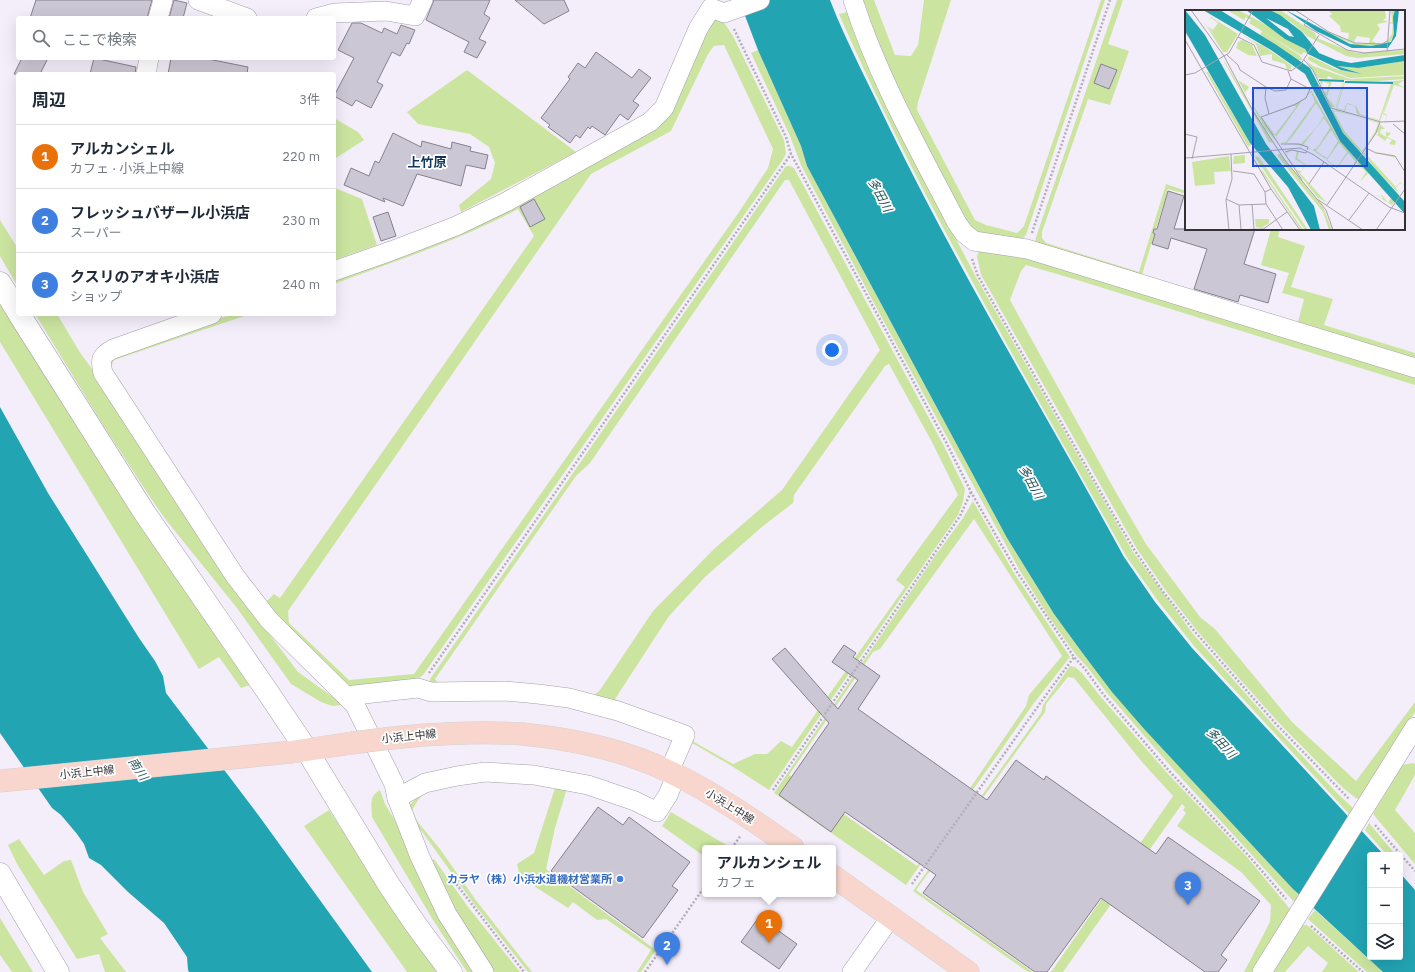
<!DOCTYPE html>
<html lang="ja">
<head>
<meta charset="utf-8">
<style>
	:root { --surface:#fff; --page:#f2f2f3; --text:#1f2937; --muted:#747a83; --line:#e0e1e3; --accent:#ea580c }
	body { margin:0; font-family:"IBM Plex Sans","Noto Sans JP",sans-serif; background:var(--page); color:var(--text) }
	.controls { position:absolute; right:12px; bottom:12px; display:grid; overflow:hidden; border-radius:4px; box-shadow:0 4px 16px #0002 }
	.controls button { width:36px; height:36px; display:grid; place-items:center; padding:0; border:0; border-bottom:1px solid var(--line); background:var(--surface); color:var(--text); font:20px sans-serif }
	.you { position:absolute; left:832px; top:350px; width:14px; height:14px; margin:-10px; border:3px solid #fff; border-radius:50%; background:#1a73e8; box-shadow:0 0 0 6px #1a73e833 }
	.badge { display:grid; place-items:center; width:26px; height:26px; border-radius:50%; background:var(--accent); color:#fff; font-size:13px; font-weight:700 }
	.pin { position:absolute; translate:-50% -33px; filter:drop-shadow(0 1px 2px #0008) }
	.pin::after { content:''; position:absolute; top:21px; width:14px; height:12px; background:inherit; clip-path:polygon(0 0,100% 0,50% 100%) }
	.popup { position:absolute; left:702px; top:845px; width:134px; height:52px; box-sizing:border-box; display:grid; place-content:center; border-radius:4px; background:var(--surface); filter:drop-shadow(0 1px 3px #0005); font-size:13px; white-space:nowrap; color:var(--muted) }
	.popup b { font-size:15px; color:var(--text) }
	.popup::after { content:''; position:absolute; left:50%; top:100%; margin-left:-8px; border:8px solid transparent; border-top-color:var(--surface) }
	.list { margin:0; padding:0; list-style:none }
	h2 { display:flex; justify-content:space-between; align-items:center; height:52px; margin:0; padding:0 16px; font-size:17px }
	h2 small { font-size:13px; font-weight:400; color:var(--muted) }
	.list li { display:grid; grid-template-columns:26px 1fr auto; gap:12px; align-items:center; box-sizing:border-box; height:64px; padding:0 16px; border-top:1px solid var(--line) }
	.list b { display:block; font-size:15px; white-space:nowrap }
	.list p { margin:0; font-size:13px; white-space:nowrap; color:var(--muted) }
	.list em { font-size:13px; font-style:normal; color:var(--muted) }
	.icon { flex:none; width:22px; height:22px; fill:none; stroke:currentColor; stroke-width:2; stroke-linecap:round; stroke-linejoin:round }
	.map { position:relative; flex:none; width:1415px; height:972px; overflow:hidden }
	.search { position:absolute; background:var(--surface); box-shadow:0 4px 16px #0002; left:16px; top:16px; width:320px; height:44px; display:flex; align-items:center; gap:10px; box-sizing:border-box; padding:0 14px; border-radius:4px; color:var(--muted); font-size:15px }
	.panel { position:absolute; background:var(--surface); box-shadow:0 4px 16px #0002; left:16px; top:72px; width:320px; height:244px; border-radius:4px }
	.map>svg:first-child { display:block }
	.green { fill:#cbe5a0; fill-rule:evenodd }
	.water { fill:#23a4b3 }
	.building { fill:#ccc7d4; stroke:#86818d }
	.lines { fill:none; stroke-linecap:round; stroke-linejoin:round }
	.minor-casing { stroke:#a5a0ac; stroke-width:20 }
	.tertiary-casing { stroke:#a5a0ac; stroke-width:23 }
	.primary-casing { stroke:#d2d2d3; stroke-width:23 }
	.path { stroke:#b2aeb8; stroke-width:2.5; stroke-dasharray:2 2; stroke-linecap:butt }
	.minor { stroke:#fff; stroke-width:19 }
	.tertiary { stroke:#fff; stroke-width:22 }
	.primary { stroke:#f8d6cd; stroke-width:22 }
	.primary-bridge-casing { stroke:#d2d2d3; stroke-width:23; stroke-linecap:butt }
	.primary-bridge { stroke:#f8d6cd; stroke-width:22 }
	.shop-dot { fill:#3f7fe0; stroke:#fff; stroke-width:1.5 }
	.labels { text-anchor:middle; stroke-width:3.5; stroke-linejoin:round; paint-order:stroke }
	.street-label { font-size:11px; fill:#333136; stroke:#fff }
	.shop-label { font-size:11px; font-weight:bold; fill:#366cbe; stroke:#fff; text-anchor:end }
	.water-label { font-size:12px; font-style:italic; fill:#23555c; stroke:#fff }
	.quarter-label { font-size:13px; font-weight:bold; fill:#0f375d; stroke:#fff }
	.inset-river { fill:none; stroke:#23a4b3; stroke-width:2 }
	.inset-road { fill:none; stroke:#a7a2ac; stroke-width:1 }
	.view { fill:#1d4ed8; fill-opacity:0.15; stroke:#1d4ed8; stroke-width:2 }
	.inset-edge { fill:none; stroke:#333136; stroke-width:2 }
</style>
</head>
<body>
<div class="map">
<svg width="1415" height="972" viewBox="0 0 1415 972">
	<rect width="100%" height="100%" fill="#f4eefb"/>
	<g class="green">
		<polygon points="863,0 874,0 895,55 911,56 918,45 924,0 951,0 918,102 917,110 975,220 986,225 1017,233 1024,226 1101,0 1105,0 1026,235 1019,242 977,234 968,225 907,110 885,60"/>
		<polygon points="1117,0 1123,0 1108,44 1129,51 1110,105 1088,99 1042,232 1042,238 1046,243 1139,272 1166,184 1186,191 1186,194 1168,189 1141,278 1035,243 1036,237"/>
		<path d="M847,12L854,33L869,68L934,197L976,277L1133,552L1194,635L1275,727L1338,794L1354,809L1350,815L1194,646L1158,601L1126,556C1027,378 921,202 839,14Z"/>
		<path d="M721,19L725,24L733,36L784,140L786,154L782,161L423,675L415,681L348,686L274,616L240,573L107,368L111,355L233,314H250L114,360L111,367L242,570L267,601L274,594L280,598L534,236L518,209C460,240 396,261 334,284V278L652,126L701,32L715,20ZM724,45L773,149L768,168L739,212L414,674L349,680L289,623L288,611L591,174L671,131L708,54L714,46Z"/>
		<polygon points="758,50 801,146 807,166 1007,538 1054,614 1081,651 1145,730 1300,896 1295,903 1251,854 1174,770 1107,693 1088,668 1076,655 1049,617 1020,571 876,307 801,165 790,136 751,53"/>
		<polygon points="467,70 576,152 461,212 459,205 491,179 495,163 489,147 470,134 418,124 407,112"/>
		<polygon points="334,118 358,132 364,140 336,158 335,188 362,199 377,245 334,260"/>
		<path d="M786,166H790L794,168L944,446L965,489L963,502L958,515L769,790L730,765L692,743L651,715L430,685V679ZM785,180H789L880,350L782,490L714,549L653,611L600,690L593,696L472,682H438L435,679L576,476L590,463ZM889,364L933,444L958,495L896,580L905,587L792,747L781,741L767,754H755L733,764L694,742V732L651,714L630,707L615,699L669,616L705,577L763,526L793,503L794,495L885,366Z"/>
		<polygon points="0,220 18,249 18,287 0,256"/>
		<polygon points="1271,229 1280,229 1278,237 1305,246 1291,287 1333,299 1324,325 1415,353 1415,361 1297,326 1304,299 1282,293 1289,273 1261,265"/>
		<polygon points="979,251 1021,254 1415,374 1415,385 1074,279 1026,265 1021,271 1010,300 1114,489 1146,544 1200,617 1215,629 1292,722 1356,781 1415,702 1415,712 1362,797 1357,799 1343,788 1279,723 1198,632 1166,591 1137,549 981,275 977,256"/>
		<polygon points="0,299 250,685 241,688 219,657 199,669 0,342"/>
		<polygon points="35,314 57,314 81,354 98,377 227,578 298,672 344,705 332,706 321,702 291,684 237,608 166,520 150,497 103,425"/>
		<path d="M973,501L1014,573L1070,657L1034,703L906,885L774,793L935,556L963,518ZM974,519L1062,656L1029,695L1026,706L917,866L789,775L873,652L880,649Z"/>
		<polygon points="1070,666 1075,667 1082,673 1100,696 1169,775 1247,857 1290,909 1289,914 1252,972 1244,972 1270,922 1271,905 1241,872 1177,826 1186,813 1183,810 1185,807 1182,804 1063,972 1051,972 1173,796 1142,762 1074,678 1068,677 1046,704 1045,712 916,890 1033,972 1028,972 913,891 1041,713 1043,705"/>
		<polygon points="1413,763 1415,764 1415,775 1395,810 1415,833 1415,864 1373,814 1402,765"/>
		<path d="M485,776L533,780L568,785L555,828L546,869L656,950L641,972H637L651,950L606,919L597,920L573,902L568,908L520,877L517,864L534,853L556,785L485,778C477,778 432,788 427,791C420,796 415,804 412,811L417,821L440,849L475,899L532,972H528L474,904L415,822L407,807L427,789Z"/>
		<path d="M380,790L385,804L399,827L478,972H467L433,920L372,817C372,805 368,797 380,790Z"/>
		<polygon points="329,810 379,888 439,972 407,972 304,826"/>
		<polygon points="671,812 728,846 727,848 705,848 705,857 662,826"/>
		<polygon points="1369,823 1396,855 1387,855 1365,830"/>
		<polygon points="19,839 44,875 64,861 71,860 83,892 108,934 100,938 126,972 105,972 99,954 77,959 17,864 8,845"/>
		<polygon points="434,859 468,907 520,972 491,972 429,863"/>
		<polygon points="1315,910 1383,972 1367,972 1308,919"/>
		<polygon points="0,918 33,972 12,972 0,955"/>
		<polygon points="1303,925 1307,925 1359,972 1322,972 1328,963 1308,946 1285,972 1273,972"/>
	</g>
	<g class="water">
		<path d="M739,0H830C847,44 870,86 890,129C961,275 1046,414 1124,557L1155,602L1192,648L1384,855H1370V957H1400V873L1415,890V972H1383L1293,889L1145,730L1112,692L1081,651L1054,614L1007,538L807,166L801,146L758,50Z"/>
		<polygon points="0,407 48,493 139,638 155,661 163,676 166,693 259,816 372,972 189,972 188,970 187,957 164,923 128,892 101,865 89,858 84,844 77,834 61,815 52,808 0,733"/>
	</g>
	<g class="building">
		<polygon points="36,0 152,0 147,18 30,18"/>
		<polygon points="174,0 187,3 183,18 169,18"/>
		<polygon points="434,0 490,0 484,14 490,18 479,39 486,42 477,58 464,52 469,42 426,20"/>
		<polygon points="515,0 564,0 569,11 544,24"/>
		<polygon points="352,23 361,23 382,33 384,28 397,34 401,25 415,30 409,44 407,43 400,56 392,52 377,82 383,85 371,108 356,100 352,106 334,96 354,58 338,50"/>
		<polygon points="596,52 632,78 639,69 651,78 633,101 639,105 628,120 620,114 605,135 592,126 590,129 588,127 580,138 576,135 570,143 548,127 550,125 541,118 570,79 568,77 578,63 585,68"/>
		<polygon points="22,58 48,58 40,74 14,74"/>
		<polygon points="94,58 136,67 135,74 90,74"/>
		<polygon points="171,58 203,58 248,67 247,74 168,74"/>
		<polygon points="1101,64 1117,70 1109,89 1094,83"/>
		<polygon points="393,133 421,147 422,141 451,149 452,142 471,147 470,151 488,155 485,169 466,165 461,186 417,174 403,206 383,198 385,202 344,185 351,168 369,176 375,161 379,163"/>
		<polygon points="1168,191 1184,196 1174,229 1255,229 1244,264 1276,274 1268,303 1240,295 1238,302 1194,289 1207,249 1171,238 1168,249 1152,244 1155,234 1153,233 1154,229 1157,229"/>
		<polygon points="534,199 545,219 530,227 520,207"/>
		<polygon points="388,212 396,236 381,241 373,217"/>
		<polygon points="844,645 856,653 853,657 880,676 858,709 987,800 1016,760 1044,780 1046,776 1156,854 1168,837 1260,901 1221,955 1227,960 1218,972 1205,972 1101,898 1047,972 1035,972 923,893 936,875 845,812 831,832 779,795 829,723 772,659 785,648 838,709 858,680 832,662"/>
		<polygon points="598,807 623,825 629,817 690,862 672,886 678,890 643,938 551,871"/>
		<polygon points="759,917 797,944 779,969 741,942"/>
	</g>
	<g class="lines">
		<g class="minor-casing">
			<g id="minor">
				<polyline points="198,0 247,18"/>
				<path d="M853,0C878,78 919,150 957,223L964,233L974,241L1027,249L1415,368"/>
				<polyline points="158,18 163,0"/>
				<polyline points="316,18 335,13 386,11 415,16 423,0"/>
				<polyline points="146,74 149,58"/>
				<polyline points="334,271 391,251 456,226 506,202 650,122 664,108 698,29 711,8 724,13 760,0"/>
				<path d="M212,314L113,349C100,356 100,360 103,373L235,576L269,620L355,705L394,784L397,798L420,857L447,914L484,972"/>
				<polyline points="346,696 418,688 431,692 505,691 538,694 569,698 618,711 685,735 669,772"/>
				<polyline points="397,798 425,783 457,776 485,772 534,775 588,785 635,801 657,812 668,795 676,775"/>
				<polyline points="852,972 891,917"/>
				<polyline points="1262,972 1415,727"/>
			</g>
		</g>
		<g class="tertiary-casing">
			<g id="tertiary">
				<polyline points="0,283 18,312"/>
				<polyline points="19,314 144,512 267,691 306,749 389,885 416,925 451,972"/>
				<polyline points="0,874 58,972"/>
			</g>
		</g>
		<g class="primary-casing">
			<g id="primary">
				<path d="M523,734C573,739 625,750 670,772C714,793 753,820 793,848"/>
				<polyline points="0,781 292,752 352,743"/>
				<polyline points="833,876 968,972"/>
			</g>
		</g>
		<g class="path">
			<polyline points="734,29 786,137 791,154 947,444 971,492 1017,572 1074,657 1085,669 1103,694 1171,773 1249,856 1286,899"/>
			<polyline points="1032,233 1110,0"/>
			<polyline points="972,259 978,276 1113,514 1135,551 1164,593 1196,633 1277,725 1349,799"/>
			<path d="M429,673C550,501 670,327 791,154"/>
			<polyline points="773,790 960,516 971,492"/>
			<polyline points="1375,825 1415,871"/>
			<polyline points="732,848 741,835"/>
			<polyline points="454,881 524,972"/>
			<polyline points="912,884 1041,702 1074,657"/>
			<polyline points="1311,926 1363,972"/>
			<polyline points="645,972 705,886"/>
		</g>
		<use href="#minor" class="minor"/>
		<use href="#tertiary" class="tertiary"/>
		<use href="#primary" class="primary"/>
		<g class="primary-bridge-casing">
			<path id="primary-bridge" d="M352,743C409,735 466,730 523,734"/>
		</g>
		<use href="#primary-bridge" class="primary-bridge"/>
	</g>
	<circle class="shop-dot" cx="620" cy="879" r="4"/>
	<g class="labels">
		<g class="street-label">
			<text transform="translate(409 736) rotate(-6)" y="4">小浜上中線</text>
			<text transform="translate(87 772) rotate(-6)" y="4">小浜上中線</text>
			<text transform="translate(730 806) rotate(32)" y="4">小浜上中線</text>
		</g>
		<g class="shop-label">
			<text x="612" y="883">カラヤ（株）小浜水道機材営業所</text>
		</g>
		<g class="water-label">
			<text transform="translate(880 195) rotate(62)" y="4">多田川</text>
			<text transform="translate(1031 482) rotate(61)" y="4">多田川</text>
			<text transform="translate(1221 743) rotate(47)" y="4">多田川</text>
			<text transform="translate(138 769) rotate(57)" y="4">南川</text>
		</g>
		<g class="quarter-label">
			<text x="427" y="167">上竹原</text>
		</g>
	</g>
	<g transform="translate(1185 10)">
		<rect width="220" height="220" fill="#f4eefb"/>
		<path d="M42,0H53L76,12L120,39L123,44L119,42L116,45L64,13L66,10L61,7L59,10ZM85,0H95L130,23L132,28L162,40L172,43L220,40V44L173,48L161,46L122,26L107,13ZM143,0H200L201,8L198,10L203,12L192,14L195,19L187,31L191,33H184L185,28L172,26L169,32L163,30L164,23L156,22L155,16L144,6L147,4ZM206,0H210L209,25L205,32L199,34L186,36L171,35L148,26L135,18L171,34L201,33L207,24L208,14L204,13L207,12ZM26,7L53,24L42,42H38L18,11L31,28L23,16L28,20L33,13L26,8L22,13ZM77,21L114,45L118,50H113L75,25ZM58,26L80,37L110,58L106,56V60L102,59L100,54L87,50V44L75,46L71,34ZM57,30L67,35L72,46L63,45L51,38L53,32ZM125,46L151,59L177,64L152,56L173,58L220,51V65L165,68L136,57L122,49ZM121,50L128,56L165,69L220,66V69L178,72L149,69L143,66L142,69L133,68ZM39,52H40L88,133L84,132ZM21,62H23L66,135L63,137ZM154,69L159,72L150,97H146L137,77L141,83L144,74L138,71L137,76L134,70ZM147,71L158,72L150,97L142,87ZM53,70L64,77L60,83L94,135L80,118ZM220,70L213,74L220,78L209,75L199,103L202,105L201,111H220L200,112L202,106L198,104L209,72L195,111L172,104L170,96L162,94L160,101L151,98L160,71L184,73ZM160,73L206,74L194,110L175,104L171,96L162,93L159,100L152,98ZM135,79L146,100L194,112L191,123L177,142L175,141L176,144L158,123L142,93ZM151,100L193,113L190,122L177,141L160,122L149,102ZM126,80L153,128L172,150L166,160L170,151L163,143L152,158L141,150L152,134L141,149L123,137L103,133L109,122L102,133H96L77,107L114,92L121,88ZM126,82L130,92L101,132L96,133L91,127L116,92ZM131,93L139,106L131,118L116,134L103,133ZM110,95L111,97L89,126L77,107ZM139,108L145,118L132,138L127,140L118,135ZM146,120L153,131L142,148L131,141ZM154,133L162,142L152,157L142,150ZM195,114L200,119H196L195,123L201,127V122L206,123L202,127L211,131L210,135L204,134L207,130L202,128L200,131L192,125L190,126L194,123L192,122ZM181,140L207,145L211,148L182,140L180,143L211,177L215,172L220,176L215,173L211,178L215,185L196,164L214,186L178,145L190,158L178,144ZM106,141H114L112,148L121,155L115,163L142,193L132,187L108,156L101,143ZM106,141H112L110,149L120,155L116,161L112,160L101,144ZM94,143L138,197L147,220H144L138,202L105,162L92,145ZM60,145V153L48,154L49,146ZM44,146L46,161L29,162L30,174L10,176L7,152ZM69,146L74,147L123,220H120ZM174,151L183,160L210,191L207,195L197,189L198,187L191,185L196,177L183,163L174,173L181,162L173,154L170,158ZM196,178L206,188L203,193L197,185L195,187L191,185ZM76,161L77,160L118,220H116ZM70,209H84V213L77,218L71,217Z" fill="#cbe5a0" fill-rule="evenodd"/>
		<path d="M0,0L20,25L81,134L129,196L135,220H126L103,177L65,133L0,21ZM18,0H35L90,34L125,58L158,123L220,192V204L155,131L120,64L86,40ZM61,0H85L95,5L117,22L134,43L151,50L166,53L220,45V51L173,58L152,56L177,64L156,60L123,44L120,39L100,29ZM81,8L103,19L109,27L104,26ZM101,0L165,34L186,36L206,32L209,24L208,7L210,0H214L211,26L203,38H167L131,21Z" fill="#23a4b3" fill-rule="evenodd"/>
		<path class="inset-river" d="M134,70L159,71M160,72L208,73"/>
		<path class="inset-road" d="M6,0L39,46L68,101L99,149L141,200L148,220M110,0L144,22L170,33L197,34L202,31M123,9L119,15L162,40L179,43L220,39M53,27L69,35L77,52L106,61L116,54L134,25M0,30L86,179L115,220M202,41L205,0M42,45L53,55L55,60L81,77L90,81L101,80L106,69M119,50L128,60L146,98L196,112L220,111M103,61L106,69L125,79M0,65L10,63L44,43L68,0M81,77L80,88L84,104M208,114L220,124M0,124L12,127L7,149M96,134H114L123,137L122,140M181,138L191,143L210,146L220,162M100,142L107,140L121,143L122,141M0,148L115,138L129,145L204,197L220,203M48,161L69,164L80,182L86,179M117,170L76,107L109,95L121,88L125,79L136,76M124,174L139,152M80,182L81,194L98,220M41,189L54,195L81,194M132,189L178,220M67,194L69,219M54,195L56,219M142,195L191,123L195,112M164,210L184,183M44,220L41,190L47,169L46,144M47,220L78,219M77,220L102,202M191,220L220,179"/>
		<path class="view" d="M68,78H182V156H68Z"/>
		<rect width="220" height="220" class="inset-edge"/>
	</g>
</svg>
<div class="controls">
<button>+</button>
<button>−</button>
<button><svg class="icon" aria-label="layers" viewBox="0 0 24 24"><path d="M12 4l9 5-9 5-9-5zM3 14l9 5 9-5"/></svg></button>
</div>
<div class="you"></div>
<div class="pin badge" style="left:769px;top:943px;background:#e8710a">1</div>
<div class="popup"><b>アルカンシェル</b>カフェ</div>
<div class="pin badge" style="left:667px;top:965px;background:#3f7fe0">2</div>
<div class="pin badge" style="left:1188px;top:905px;background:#3f7fe0">3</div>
<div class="search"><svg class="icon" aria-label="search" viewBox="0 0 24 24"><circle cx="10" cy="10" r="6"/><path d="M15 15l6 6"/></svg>ここで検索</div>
<section class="panel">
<h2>周辺<small>3件</small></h2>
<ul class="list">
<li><span class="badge" style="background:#e8710a">1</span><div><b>アルカンシェル</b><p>カフェ · 小浜上中線</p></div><em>220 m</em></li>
<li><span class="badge" style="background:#3f7fe0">2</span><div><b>フレッシュバザール小浜店</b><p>スーパー</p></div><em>230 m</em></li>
<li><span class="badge" style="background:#3f7fe0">3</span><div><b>クスリのアオキ小浜店</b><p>ショップ</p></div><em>240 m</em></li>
</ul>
</section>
</div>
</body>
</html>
